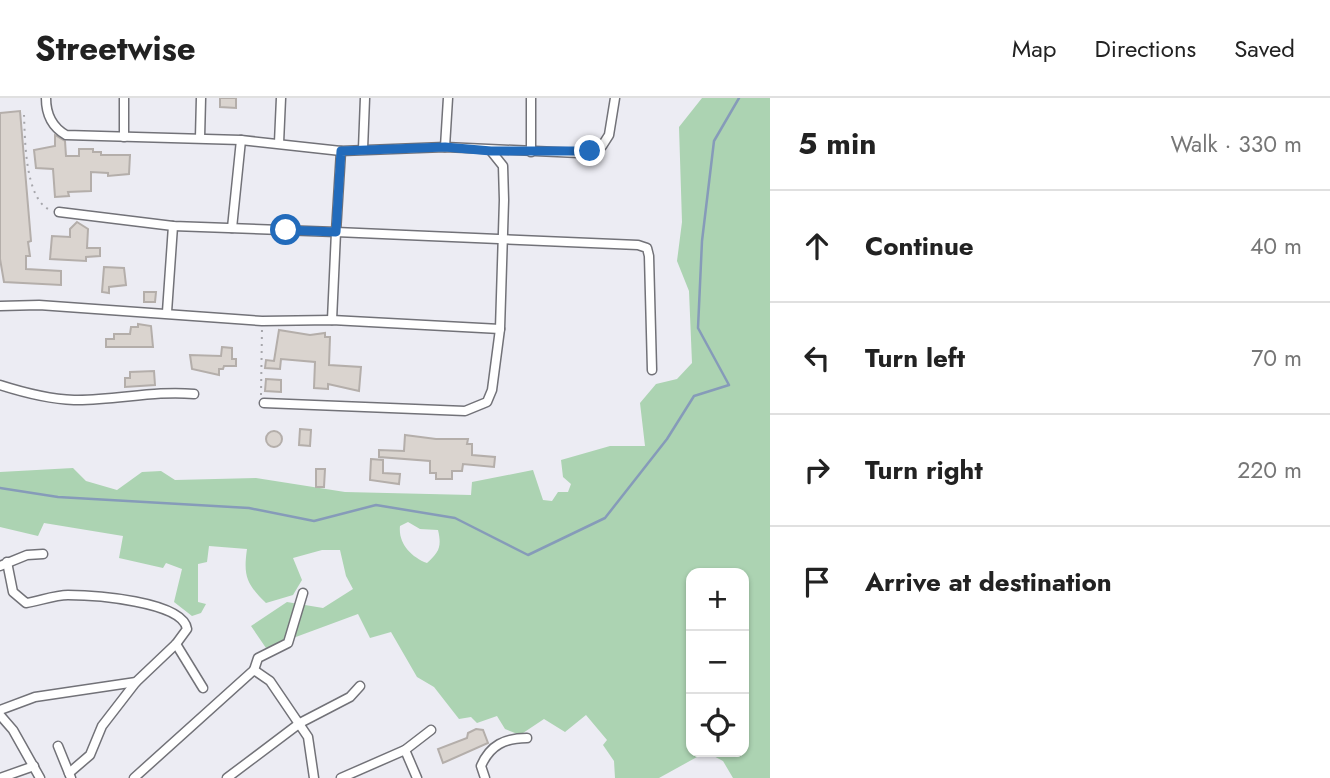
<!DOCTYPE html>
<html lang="en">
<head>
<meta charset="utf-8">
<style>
	:root { --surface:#fff; --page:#f6f6f6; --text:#222; --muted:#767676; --line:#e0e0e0 }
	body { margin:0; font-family:Jost,sans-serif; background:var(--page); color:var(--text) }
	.controls { position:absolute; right:21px; bottom:21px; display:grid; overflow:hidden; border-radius:14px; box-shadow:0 2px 5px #0004 }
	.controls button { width:63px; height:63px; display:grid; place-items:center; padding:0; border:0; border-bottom:2px solid var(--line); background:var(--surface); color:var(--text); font:35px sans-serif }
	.stop { position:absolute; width:21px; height:21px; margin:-16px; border:5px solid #226bbb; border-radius:50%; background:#fff }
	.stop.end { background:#226bbb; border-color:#fff; box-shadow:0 2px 7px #0008 }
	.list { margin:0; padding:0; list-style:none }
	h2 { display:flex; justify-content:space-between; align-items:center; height:91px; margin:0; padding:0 28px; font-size:30px }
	h2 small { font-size:23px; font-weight:400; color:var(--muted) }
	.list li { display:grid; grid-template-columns:46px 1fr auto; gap:21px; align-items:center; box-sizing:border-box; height:112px; padding:0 28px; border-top:2px solid var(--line) }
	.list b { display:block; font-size:26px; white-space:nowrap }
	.list em { font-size:23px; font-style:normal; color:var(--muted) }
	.icon { flex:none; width:38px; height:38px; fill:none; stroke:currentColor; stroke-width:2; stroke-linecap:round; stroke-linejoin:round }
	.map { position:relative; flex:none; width:770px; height:680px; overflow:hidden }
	header { display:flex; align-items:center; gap:42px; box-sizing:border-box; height:98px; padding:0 35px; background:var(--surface); border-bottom:2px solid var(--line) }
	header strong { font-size:33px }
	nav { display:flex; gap:38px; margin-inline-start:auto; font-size:24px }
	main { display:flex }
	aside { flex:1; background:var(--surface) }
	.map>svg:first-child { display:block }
	.green { fill:#acd3b2; fill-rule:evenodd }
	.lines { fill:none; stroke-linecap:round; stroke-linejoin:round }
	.stream { stroke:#869bb9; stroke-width:2.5 }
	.building { fill:#dad4cf; stroke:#b4aeaa; stroke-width:2 }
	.street-casing { stroke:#727278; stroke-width:11 }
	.path { stroke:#a6a6ab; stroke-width:2; stroke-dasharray:2 5; stroke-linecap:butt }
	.street { stroke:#fff; stroke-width:8 }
	.route { stroke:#226bbb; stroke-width:9 }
</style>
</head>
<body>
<header>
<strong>Streetwise</strong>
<nav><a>Map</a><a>Directions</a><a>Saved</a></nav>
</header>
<main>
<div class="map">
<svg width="770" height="680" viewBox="0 0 770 680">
	<rect width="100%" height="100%" fill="#ececf3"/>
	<path class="green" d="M702,0H770V680H733L723,663L706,654L659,680H615L614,663L603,647L607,642L586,617L565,634L544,621L520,637L505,631L497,618L477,625L471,619L459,621L434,589L417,579L391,534L370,540L358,516L266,550L251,528L287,504L323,510L353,491L346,478L340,452H322L293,460L302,482L293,497L266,505C247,486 243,479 247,451L209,448L207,464L198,466V504L206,506L201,515L192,518L174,504L182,471L166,465L163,470L119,460L123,438L44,425L38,438L0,429V374L73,370L86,383L117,392L142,374L161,373L175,382L256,380L345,394L471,397L472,384L533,372L543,402L552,403L558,394H568L571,386L563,379L561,362L610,348H645L640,305L656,286L677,281L692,265L689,193L677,163L682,124L679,29ZM408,424L420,431L438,432C442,449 439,454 427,465C411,459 398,445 400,428ZM691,475H744V654H691Z"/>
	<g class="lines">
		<polyline class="stream" points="0,390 58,399 249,410 314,423 376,407 455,420 528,457 605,420 667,341 694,298 729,287 698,230 702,143 714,43 739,0"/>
	</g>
	<g class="building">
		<polygon points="220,0 236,0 236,10 220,9"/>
		<polygon points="20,13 31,143 28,144 30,158 26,158 26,171 61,173 61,187 4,184 0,161 0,15"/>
		<polygon points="55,37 65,43 66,58 79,58 79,51 93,51 93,54 101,54 101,57 130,57 129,76 108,78 108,75 91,74 91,93 68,94 69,98 55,99 53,71 36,70 34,52 55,48"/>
		<polygon points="77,124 88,131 87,150 100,150 100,158 86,159 86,163 50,161 52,138 70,139 70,131"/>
		<polygon points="104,169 124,170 126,187 109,189 109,195 102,194"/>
		<polygon points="144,194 156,194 155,204 144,204"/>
		<polygon points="138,226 151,228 153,249 106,249 106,241 114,241 114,236 130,236 131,229 138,229"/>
		<polygon points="279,232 310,237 325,235 325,239 330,239 329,267 361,269 359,293 328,286 328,291 314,290 315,264 281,261 280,271 265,270 266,262 274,263"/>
		<polygon points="222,249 232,250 232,261 236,261 236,268 224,268 223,271 219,271 219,277 192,271 190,257 221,258"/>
		<polygon points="154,273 155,287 125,289 125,280 130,280 130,274"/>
		<polygon points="266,281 281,282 281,294 265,293"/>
		<polygon points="300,331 311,332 310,348 299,347"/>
		<circle cx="274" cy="341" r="8"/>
		<polygon points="405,337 436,341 468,341 467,346 472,346 472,357 495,359 494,369 463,366 462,373 452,373 452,381 436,381 436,375 430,375 430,363 379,359 379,352 404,353"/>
		<polygon points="371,361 383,362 383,375 400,376 399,386 370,382"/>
		<polygon points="316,371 325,371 324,389 316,389"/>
		<polygon points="476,631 483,632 488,645 443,665 438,651 467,640 468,635"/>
	</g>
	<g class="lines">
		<g class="street-casing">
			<g id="street">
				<path d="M46,0C46,16 52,29 66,37L241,42L341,53L445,49L579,55L602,48L609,37L615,0"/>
				<polyline points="124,39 124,0"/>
				<polyline points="200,40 201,0"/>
				<polyline points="279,45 281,0"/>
				<polyline points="445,49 448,0"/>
				<polyline points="363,51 365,0"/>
				<polyline points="531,54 531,0"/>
				<polyline points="59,114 173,128 336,134 341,53"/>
				<polyline points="232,130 241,42"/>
				<polyline points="0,208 39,207 262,223 332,222 500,231"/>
				<polyline points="167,214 173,128"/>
				<polyline points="332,222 336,134 638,147 647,150 649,158 652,272"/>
				<path d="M0,287C25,295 48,301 74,302C114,303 154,292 194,296"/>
				<polyline points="264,305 465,313 487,304 492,292 500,231 504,102 503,68 491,53"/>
				<polyline points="0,468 27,457 43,456"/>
				<polyline points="176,546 203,590"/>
				<polyline points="254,572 258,560 288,545 303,495"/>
				<path d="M0,612L35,599L136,584L176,546L187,531C183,503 92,497 68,497C55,497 39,503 26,505L13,494L7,464"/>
				<polyline points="0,617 13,632 40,680"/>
				<polyline points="58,648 71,680"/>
				<polyline points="405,652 417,680"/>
				<polyline points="69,675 90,657 102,628 136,584"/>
				<polyline points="0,680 34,668"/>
				<polyline points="134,680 254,572 270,583 308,639 314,680"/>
				<polyline points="227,680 300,625 350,599 360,588"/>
				<polyline points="341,680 405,652 431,632"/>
				<path d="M485,680L481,668C490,647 505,640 527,640"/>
			</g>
		</g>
		<g class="path">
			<path d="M24,17C25,42 25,101 50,112"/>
			<polyline points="261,297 262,230"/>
		</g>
		<use href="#street" class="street"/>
	</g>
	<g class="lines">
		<polyline class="route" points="286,132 336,134 341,53 445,49 491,53 590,53"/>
	</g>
</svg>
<div class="controls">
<button>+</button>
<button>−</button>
<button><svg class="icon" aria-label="locate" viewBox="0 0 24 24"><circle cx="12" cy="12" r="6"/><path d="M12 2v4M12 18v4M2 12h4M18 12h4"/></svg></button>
</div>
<div class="stop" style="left:286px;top:132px"></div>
<div class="stop end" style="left:590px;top:53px"></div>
</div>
<aside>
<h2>5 min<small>Walk · 330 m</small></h2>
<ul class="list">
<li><svg class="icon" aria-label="ahead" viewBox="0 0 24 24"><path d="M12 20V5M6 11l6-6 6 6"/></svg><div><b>Continue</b></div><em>40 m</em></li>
<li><svg class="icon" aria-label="left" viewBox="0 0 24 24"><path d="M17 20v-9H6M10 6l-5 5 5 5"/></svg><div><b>Turn left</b></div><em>70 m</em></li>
<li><svg class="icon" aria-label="right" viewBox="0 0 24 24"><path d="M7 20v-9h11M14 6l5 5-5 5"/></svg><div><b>Turn right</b></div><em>220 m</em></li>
<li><svg class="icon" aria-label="arrive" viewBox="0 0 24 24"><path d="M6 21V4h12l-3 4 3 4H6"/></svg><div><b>Arrive at destination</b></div></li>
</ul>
</aside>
</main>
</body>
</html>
